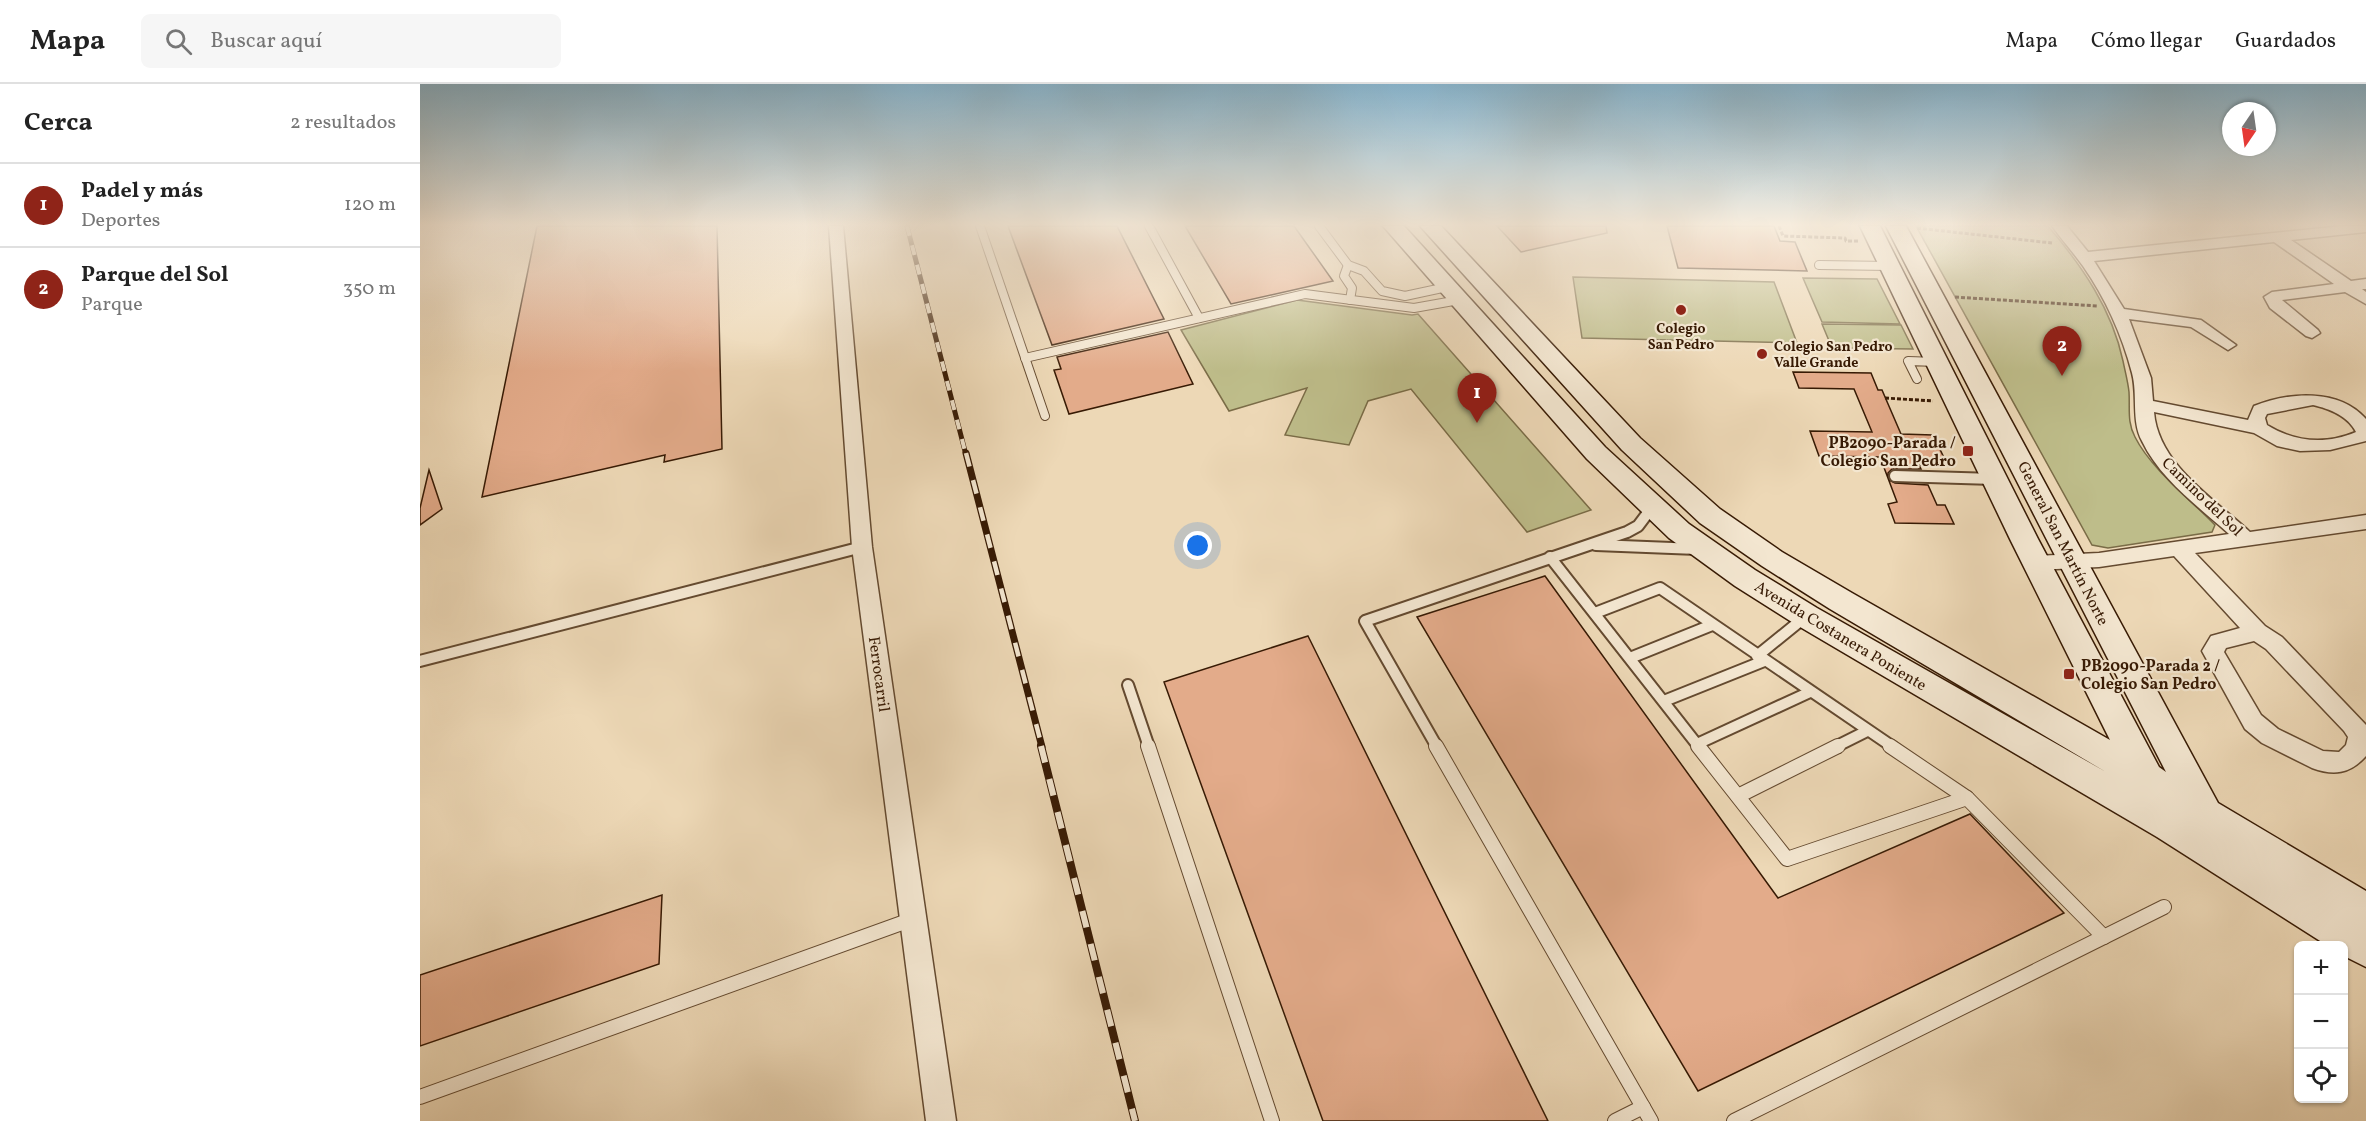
<!DOCTYPE html>
<html lang="es">
<head>
<meta charset="utf-8">
<style>
	:root { --surface:#fff; --page:#f6f6f6; --text:#222; --muted:#767676; --line:#e0e0e0; --accent:#8f2418 }
	body { margin:0; font-family:Vollkorn,serif; background:var(--page); color:var(--text) }
	.controls { position:absolute; right:18px; bottom:18px; display:grid; overflow:hidden; border-radius:9px; box-shadow:0 2px 4px #0004 }
	.controls button { width:54px; height:54px; display:grid; place-items:center; padding:0; border:0; border-bottom:2px solid var(--line); background:var(--surface); color:var(--text); font:30px sans-serif }
	.compass { position:absolute; left:1802px; top:18px; width:54px; height:54px; border-radius:50%; background:var(--surface); box-shadow:0 2px 4px #0004; rotate:193deg }
	.you { position:absolute; left:778px; top:462px; width:21px; height:21px; margin:-15px; border:4px solid #fff; border-radius:50%; background:#1a73e8; box-shadow:0 0 0 9px #1a73e833 }
	.badge { display:grid; place-items:center; width:39px; height:39px; border-radius:50%; background:var(--accent); color:#fff; font-size:20px; font-weight:700 }
	.pin { position:absolute; translate:-50% -50px; filter:drop-shadow(0 2px 3px #0008) }
	.pin::after { content:''; position:absolute; top:32px; width:21px; height:18px; background:inherit; clip-path:polygon(0 0,100% 0,50% 100%) }
	.list { margin:0; padding:0; list-style:none }
	h2 { display:flex; justify-content:space-between; align-items:center; height:78px; margin:0; padding:0 24px; font-size:26px }
	h2 small { font-size:20px; font-weight:400; color:var(--muted) }
	.list li { display:grid; grid-template-columns:39px 1fr auto; gap:18px; align-items:center; box-sizing:border-box; height:84px; padding:0 24px; border-top:2px solid var(--line) }
	.list b { display:block; font-size:22px; white-space:nowrap }
	.list p { margin:0; font-size:20px; white-space:nowrap; color:var(--muted) }
	.list em { font-size:20px; font-style:normal; color:var(--muted) }
	.icon { flex:none; width:33px; height:33px; fill:none; stroke:currentColor; stroke-width:2; stroke-linecap:round; stroke-linejoin:round }
	.map { position:relative; flex:none; width:1946px; height:1037px; overflow:hidden }
	header { display:flex; align-items:center; gap:36px; box-sizing:border-box; height:84px; padding:0 30px; background:var(--surface); border-bottom:2px solid var(--line) }
	header strong { font-size:28px }
	nav { display:flex; gap:33px; margin-inline-start:auto; font-size:21px }
	.search { width:420px; height:54px; background:var(--page); display:flex; align-items:center; gap:15px; box-sizing:border-box; padding:0 21px; border-radius:9px; color:var(--muted); font-size:22px }
	main { display:flex }
	aside { flex:1; background:var(--surface) }
	.map>svg:first-child { display:block }
	.green { fill:#bebd8a; stroke:#7a6c47; stroke-width:1.5 }
	.building { fill:#e3ab8a; stroke:#371a04; stroke-width:1.5 }
	.lines { fill:none; stroke-linecap:round; stroke-linejoin:round }
	.lane-far2-casing { stroke:#644a30; stroke-width:10 }
	.lane-far1-casing { stroke:#644a30; stroke-width:14 }
	.lane-casing { stroke:#644a30; stroke-width:16 }
	.street-casing { stroke:#644a30; stroke-width:3 }
	.secondary-casing { stroke:#371a04; stroke-width:3 }
	.path { stroke:#371a04; stroke-width:3; stroke-dasharray:4 2; stroke-linecap:butt }
	.lane-far2 { stroke:#f3e6d0; stroke-width:8 }
	.lane-far1 { stroke:#f3e6d0; stroke-width:10 }
	.lane { stroke:#f3e6d0; stroke-width:14 }
	.street { fill:#f3e6d0; fill-rule:evenodd }
	.secondary { fill:#f3e6d0; fill-rule:evenodd }
	.rail-far2-casing { stroke:#371a04; stroke-width:5 }
	.rail-far1-casing { stroke:#371a04; stroke-width:7 }
	.rail-casing { stroke:#371a04; stroke-width:8 }
	.rail-far2 { stroke:#f3e6d0; stroke-width:4; stroke-dasharray:10; stroke-linecap:butt }
	.rail-far1 { stroke:#f3e6d0; stroke-width:4.5; stroke-dasharray:14; stroke-linecap:butt }
	.rail { stroke:#f3e6d0; stroke-width:6; stroke-dasharray:17; stroke-linecap:butt }
	.poi-dot { fill:#8f2418; stroke:#f3e6d0; stroke-width:2 }
	.labels { text-anchor:middle; stroke-width:4.5; stroke-linejoin:round; paint-order:stroke }
	.far-poi-label { font-size:14px; font-weight:bold; fill:#371a04; stroke:#f3e6d0 }
	.poi-label { font-size:16px; font-weight:bold; fill:#371a04; stroke:#f3e6d0; text-anchor:end }
	.street-label { font-size:16px; fill:#371a04; stroke:#f3e6d0 }
</style>
</head>
<body>
<header>
<strong>Mapa</strong>
<div class="search"><svg class="icon" aria-label="search" viewBox="0 0 24 24"><circle cx="10" cy="10" r="6"/><path d="M15 15l6 6"/></svg>Buscar aquí</div>
<nav><a>Mapa</a><a>Cómo llegar</a><a>Guardados</a></nav>
</header>
<main>
<aside>
<h2>Cerca<small>2 resultados</small></h2>
<ul class="list">
<li><span class="badge">1</span><div><b>Padel y más</b><p>Deportes</p></div><em>120 m</em></li>
<li><span class="badge">2</span><div><b>Parque del Sol</b><p>Parque</p></div><em>350 m</em></li>
</ul>
</aside>
<div class="map">
<svg width="1946" height="1037" viewBox="0 0 1946 1037">
	<rect width="100%" height="100%" fill="#edd8b6"/>
	<filter id="stains"><feTurbulence type="fractalNoise" baseFrequency=".00333" numOctaves="4"/><feColorMatrix values="0 0 0 0 .2 0 0 0 0 .09 0 0 0 0 .02 0 0 0 .5 -.17"/></filter>
	<radialGradient id="worn" r=".72"><stop offset=".6" stop-color="#630" stop-opacity="0"/><stop offset="1" stop-color="#630" stop-opacity=".3"/></radialGradient>
	<g class="green">
		<path d="M1496,142H1628C1662,182 1692,225 1703,277C1705,287 1708,298 1709,308C1710,325 1707,338 1715,353C1731,385 1770,415 1795,441L1792,448L1688,464L1672,461Z"/>
		<polygon points="1153,193 1354,198 1377,259 1162,254"/>
		<polygon points="1383,194 1457,195 1480,240 1402,238"/>
		<polygon points="877,216 992,231 998,230 1171,426 1107,448 991,305 948,317 929,361 865,351 887,304 809,327 761,246"/>
		<polygon points="1402,240 1481,241 1493,265 1412,264"/>
	</g>
	<g class="building">
		<polygon points="117,142 297,142 302,365 244,378 245,371 62,413"/>
		<polygon points="588,142 697,142 744,235 632,261"/>
		<polygon points="765,142 874,142 913,197 811,220"/>
		<polygon points="1077,142 1186,142 1187,149 1101,168"/>
		<polygon points="1247,142 1354,142 1360,157 1375,158 1387,187 1258,184"/>
		<polygon points="748,248 773,300 649,330 634,286 641,285 637,273"/>
		<polygon points="1373,288 1451,289 1458,306 1462,306 1481,350 1513,351 1528,382 1499,381 1501,385 1472,385 1468,389 1469,396 1475,399 1508,401 1517,421 1525,421 1534,440 1475,439 1468,420 1477,418 1460,373 1399,372 1390,347 1452,348 1434,305 1379,304"/>
		<polygon points="9,386 22,425 0,441 0,424"/>
		<polygon points="1125,492 1358,814 1550,730 1644,829 1278,1007 997,533"/>
		<polygon points="888,552 1128,1037 903,1037 744,598"/>
		<polygon points="242,811 239,880 0,962 0,891"/>
	</g>
	<g class="lines">
		<g class="lane-far2-casing">
			<g id="lane-far2">
				<polyline points="560,142 625,332"/>
				<polyline points="729,142 779,234"/>
				<polyline points="899,142 928,181 944,187 962,207 985,212 1027,203"/>
				<polyline points="928,181 924,192 932,204 930,216"/>
				<polyline points="1399,181 1470,182"/>
				<polyline points="605,274 885,210 994,224 1039,216"/>
				<polyline points="1497,295 1488,277 1517,278"/>
			</g>
		</g>
		<g class="lane-far1-casing">
			<g id="lane-far1">
				<polyline points="1475,392 1574,395"/>
				<polyline points="1176,461 1277,465"/>
				<polyline points="1130,473 1279,663"/>
				<polyline points="1175,529 1240,504 1473,663"/>
				<polyline points="1337,572 1385,533"/>
				<polyline points="1210,574 1292,541"/>
				<polyline points="0,577 442,463"/>
				<polyline points="708,601 729,663"/>
				<polyline points="1244,617 1344,577"/>
				<polyline points="1277,660 1390,608"/>
				<polyline points="1017,663 945,537 1207,448 1218,442 1233,422"/>
				<polyline points="1415,663 1447,647"/>
			</g>
		</g>
		<g class="lane-casing">
			<g id="lane">
				<polyline points="728,662 852,1037"/>
				<polyline points="1016,662 1231,1037"/>
				<polyline points="1278,662 1367,775 1547,714"/>
				<polyline points="1470,662 1547,714 1684,853"/>
				<polyline points="1318,712 1418,662"/>
				<polyline points="0,1013 493,835"/>
				<polyline points="1195,1037 1223,1023"/>
				<polyline points="1314,1037 1744,823"/>
			</g>
		</g>
		<g class="street-casing">
			<g id="street">
				<polygon points="409,142 423,142 452,463 536,1037 506,1037 432,463"/>
				<path d="M1632,142H1647L1668,168L1923,142H1946V148L1871,156L1931,197L1946,195V205H1942L1946,208V220L1925,208L1862,216L1898,246L1900,249L1892,254L1886,252L1850,224L1844,213L1852,208L1914,200L1854,158L1674,177L1704,225L1781,236L1816,261L1808,266L1771,243L1709,235L1731,294L1733,317L1828,336L1834,322C1869,308 1919,304 1946,335V357L1910,366L1880,367L1857,362L1834,349L1734,328C1738,380 1794,415 1830,448L1946,431V445L1775,469L1845,542L1862,553L1946,641V672C1930,690 1914,692 1892,684L1842,659L1825,645L1782,567L1791,552L1820,544L1754,472L1679,483L1615,486L1608,484L1605,479L1608,474L1615,472L1679,469L1809,450C1779,423 1740,395 1722,357C1711,337 1718,311 1712,289C1702,251 1686,215 1663,182C1653,168 1642,156 1632,142ZM1893,321C1910,325 1928,332 1936,348C1905,361 1875,358 1847,341L1845,334L1847,330ZM1834,557L1846,565L1924,647L1928,653L1926,661L1919,668L1903,667L1858,645L1841,631L1804,568L1806,564Z"/>
			</g>
		</g>
		<g class="secondary-casing">
			<polygon id="secondary" points="963,142 984,142 1185,363 1269,440 1335,486 1397,524 1686,688 1410,525 1342,482 1280,439 1202,366 1000,142 1021,142 1220,354 1300,425 1362,468 1432,509 1690,656 1590,455 1440,142 1460,142 1618,455 1739,683 1746,688 1466,142 1486,142 1798,719 1946,807 1946,883 1924,872 1924,862 1908,862 1737,753 1375,540 1315,502 1249,454 1167,375"/>
		</g>
		<g class="path">
			<polyline points="1359,142 1363,152 1425,154 1426,157 1438,157"/>
			<polyline points="1497,144 1632,159"/>
			<polyline points="1535,213 1677,222"/>
			<polyline points="1465,314 1513,317"/>
		</g>
		<use href="#lane-far2" class="lane-far2"/>
		<use href="#lane-far1" class="lane-far1"/>
		<use href="#lane" class="lane"/>
		<use href="#street" class="street"/>
		<use href="#secondary" class="secondary"/>
		<g class="rail-far2-casing">
			<polyline id="rail-far2" points="487,142 546,371"/>
		</g>
		<g class="rail-far1-casing">
			<polyline id="rail-far1" points="546,369 622,663"/>
		</g>
		<g class="rail-casing">
			<polyline id="rail" points="621,662 715,1037"/>
		</g>
		<use href="#rail-far2" class="rail-far2"/>
		<use href="#rail-far1" class="rail-far1"/>
		<use href="#rail" class="rail"/>
	</g>
	<linearGradient id="sky" x2="0" y2="1"><stop stop-color="#88b6d0"/><stop offset="0.49" stop-color="#f7edde"/><stop offset="1" stop-color="#f7edde" stop-opacity="0"/></linearGradient>
	<rect width="1946" height="287" fill="url(#sky)"/>
	<g class="poi-dot">
		<circle cx="1261" cy="226" r="6"/>
		<circle cx="1342" cy="270" r="6"/>
		<rect x="1542" y="361" width="12" height="12" rx="3"/>
		<rect x="1643" y="584" width="12" height="12" rx="3"/>
	</g>
	<g class="labels">
		<g class="far-poi-label">
			<text x="1261" y="249">Colegio<tspan x="1261" dy="16">San Pedro</tspan></text>
			<text x="1354" y="267" text-anchor="start">Colegio San Pedro<tspan x="1354" dy="16">Valle Grande</tspan></text>
		</g>
		<g class="poi-label">
			<text x="1536" y="364">PB2090-Parada /<tspan x="1536" dy="18">Colegio San Pedro</tspan></text>
			<text x="1661" y="587" text-anchor="start">PB2090-Parada 2 /<tspan x="1661" dy="18">Colegio San Pedro</tspan></text>
		</g>
		<g class="street-label">
			<text transform="translate(1783 412) rotate(44)" y="6">Camino del Sol</text>
			<text transform="translate(1644 459) rotate(63)" y="6">General San Martín Norte</text>
			<text transform="translate(1421 551) rotate(31)" y="6">Avenida Costanera Poniente</text>
			<text transform="translate(460 590) rotate(82)" y="6">Ferrocarril</text>
		</g>
	</g>
	<rect width="100%" height="100%" filter="url(#stains)"/>
	<rect width="100%" height="100%" fill="url(#worn)"/>
</svg>
<div class="controls">
<button>+</button>
<button>−</button>
<button><svg class="icon" aria-label="locate" viewBox="0 0 24 24"><circle cx="12" cy="12" r="6"/><path d="M12 2v4M12 18v4M2 12h4M18 12h4"/></svg></button>
</div>
<svg class="compass" viewBox="-18 -18 36 36"><path d="M0-13l5 13h-10z" fill="#e53935"/><path d="M0 13l5-13h-10z" fill="#767676"/></svg>
<div class="you"></div>
<div class="pin badge" style="left:1057px;top:339px">1</div>
<div class="pin badge" style="left:1642px;top:292px">2</div>
</div>
</main>
</body>
</html>
